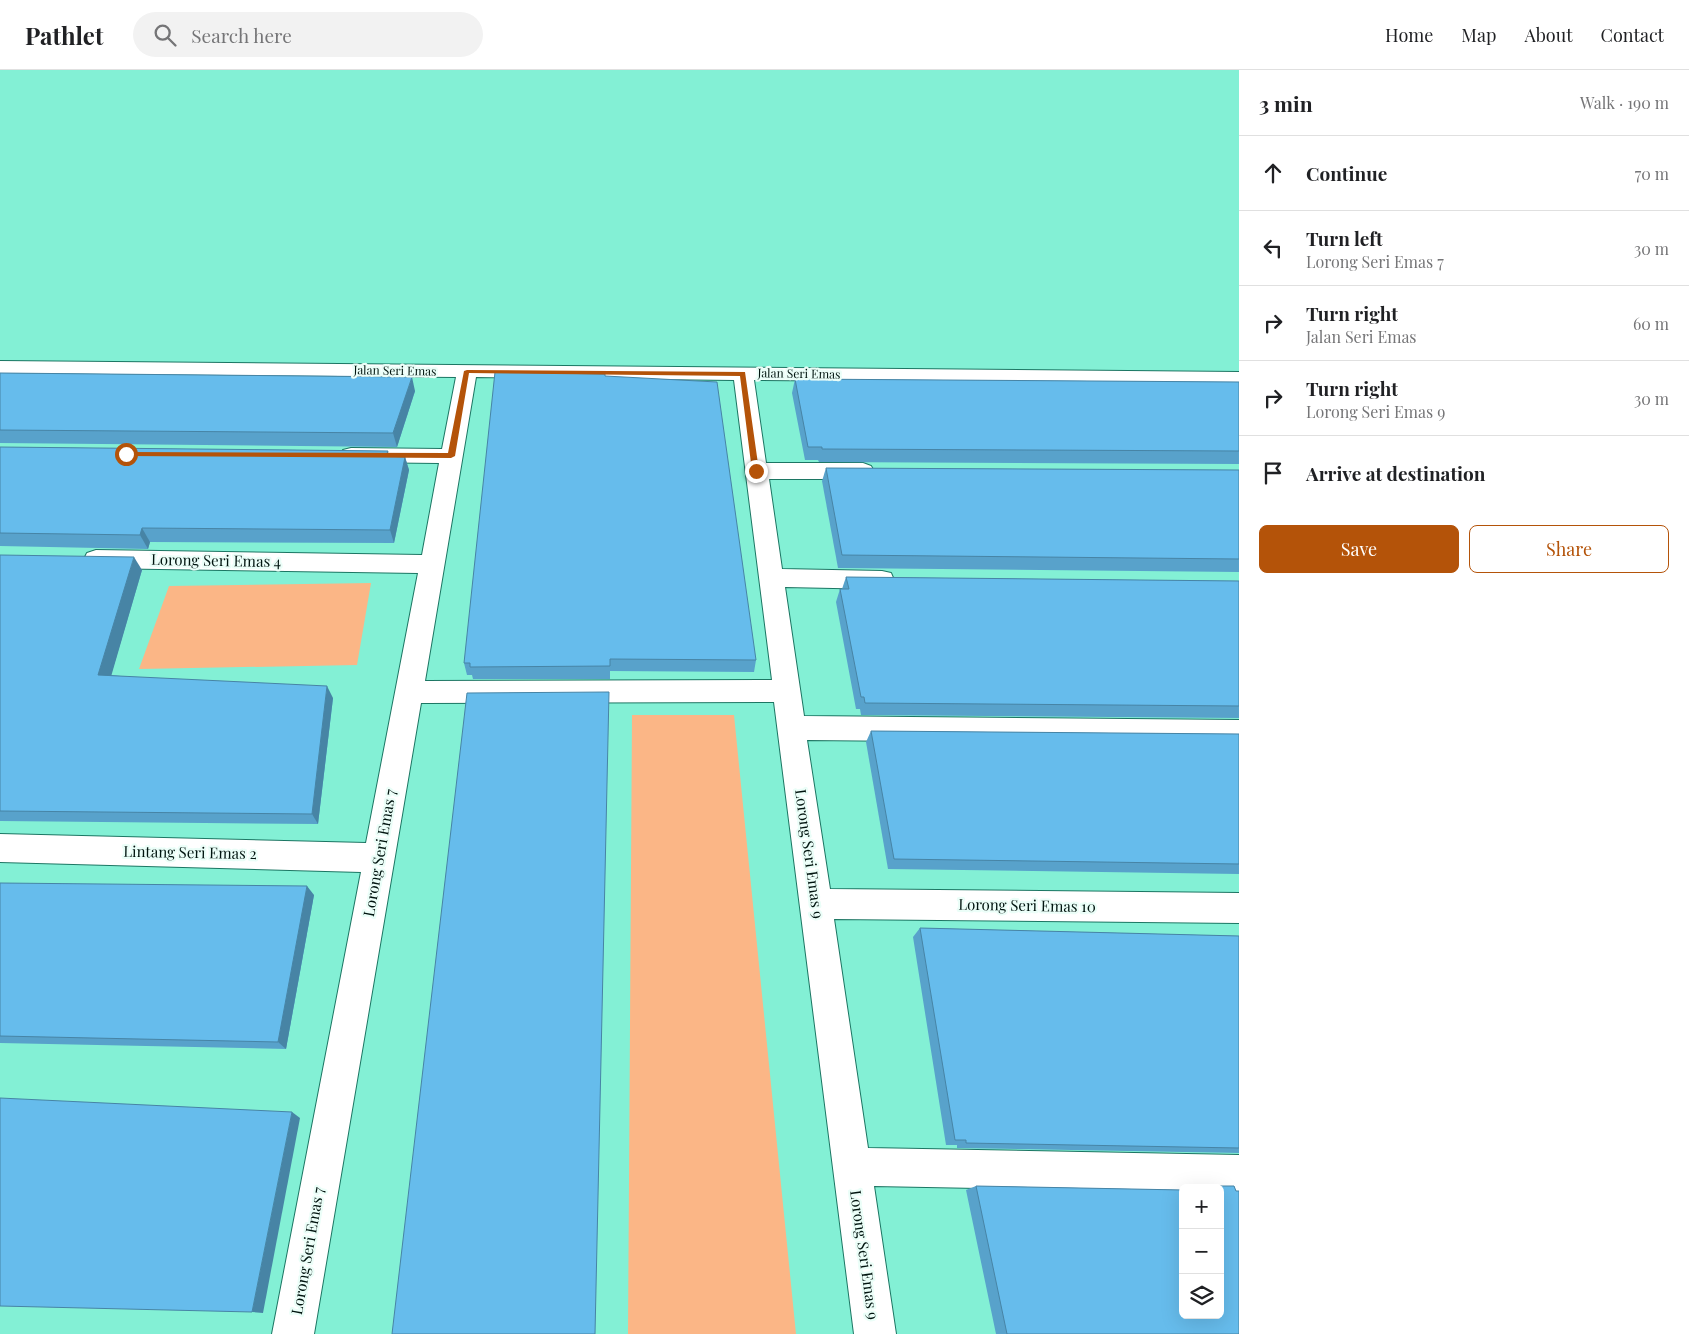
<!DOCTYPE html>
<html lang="en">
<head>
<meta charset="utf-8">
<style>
	:root { --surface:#fff; --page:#f2f2f2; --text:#202124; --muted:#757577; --line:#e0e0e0; --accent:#b45309 }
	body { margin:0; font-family:"Playfair Display",serif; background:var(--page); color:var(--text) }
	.controls { position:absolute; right:15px; bottom:15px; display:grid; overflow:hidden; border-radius:8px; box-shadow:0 5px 20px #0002 }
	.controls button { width:45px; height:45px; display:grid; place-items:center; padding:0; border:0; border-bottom:1px solid var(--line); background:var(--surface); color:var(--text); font:25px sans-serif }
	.stop { position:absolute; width:15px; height:15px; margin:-11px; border:4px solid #b45309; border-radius:50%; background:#fff }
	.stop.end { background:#b45309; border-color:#fff; box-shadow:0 1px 5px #0008 }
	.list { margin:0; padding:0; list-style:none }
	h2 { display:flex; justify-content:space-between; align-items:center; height:65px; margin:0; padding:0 20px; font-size:21px }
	h2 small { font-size:16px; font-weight:400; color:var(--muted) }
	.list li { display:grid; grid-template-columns:32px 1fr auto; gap:15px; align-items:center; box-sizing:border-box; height:75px; padding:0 20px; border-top:1px solid var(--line) }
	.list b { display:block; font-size:19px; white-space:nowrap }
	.list p { margin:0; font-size:16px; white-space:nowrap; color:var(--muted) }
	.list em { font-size:16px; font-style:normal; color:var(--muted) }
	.actions { display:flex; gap:10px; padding:15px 20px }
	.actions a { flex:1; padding:11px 0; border:1px solid var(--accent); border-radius:8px; text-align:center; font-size:18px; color:var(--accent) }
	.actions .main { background:var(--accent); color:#fff }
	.icon { flex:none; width:28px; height:28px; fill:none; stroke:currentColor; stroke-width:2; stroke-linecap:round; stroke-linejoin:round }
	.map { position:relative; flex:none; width:1239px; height:1264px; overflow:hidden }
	header { display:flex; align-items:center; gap:30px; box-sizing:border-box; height:70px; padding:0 25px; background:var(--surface); border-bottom:1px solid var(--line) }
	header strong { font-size:24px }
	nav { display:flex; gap:28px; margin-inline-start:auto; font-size:18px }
	.search { width:350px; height:45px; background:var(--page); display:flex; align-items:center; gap:12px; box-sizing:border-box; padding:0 18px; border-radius:28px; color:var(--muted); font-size:19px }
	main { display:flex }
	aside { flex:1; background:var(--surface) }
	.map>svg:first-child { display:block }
	.green { fill:#fbb686 }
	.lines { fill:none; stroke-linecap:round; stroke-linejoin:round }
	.minor-casing { stroke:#1c7663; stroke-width:2 }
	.minor { fill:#fff; fill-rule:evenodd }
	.wall { fill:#58a2cb }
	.shaded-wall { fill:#4784a5 }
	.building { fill:#66bcec; stroke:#4784a5 }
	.route { fill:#b45309 }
	.labels { text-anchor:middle; stroke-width:4.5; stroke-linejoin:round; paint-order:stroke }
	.far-street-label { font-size:12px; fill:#00140f; stroke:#ebfef8 }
	.street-label { font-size:15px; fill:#00140f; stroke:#ebfef8 }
</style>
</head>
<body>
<header>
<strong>Pathlet</strong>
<div class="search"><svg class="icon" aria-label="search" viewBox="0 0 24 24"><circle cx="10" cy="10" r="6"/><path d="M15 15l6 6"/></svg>Search here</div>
<nav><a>Home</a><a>Map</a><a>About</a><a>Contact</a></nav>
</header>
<main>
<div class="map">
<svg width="1239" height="1264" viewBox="0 0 1239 1264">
	<rect width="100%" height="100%" fill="#83f0d5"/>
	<g class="green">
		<polygon points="371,513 357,595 139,599 169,516"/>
		<polygon points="632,645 734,645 796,1264 628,1264"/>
	</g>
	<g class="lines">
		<g class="minor-casing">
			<path id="minor" d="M0,291L1239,302V314L754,310L766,393H863L871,396L874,401L871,406L863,409H769L782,499L882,501L891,503L894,510L891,517L882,519L785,517L804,646L1239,650V674L807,670L830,819L1239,823V853L834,849L868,1078L1239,1085V1123H1220V1118H1183V1122L874,1116L896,1264H854L774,632L421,633L314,1264H272L361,802L0,792V764L366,773L418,503L96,498L87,495L84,489L87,483L96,480L422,485L439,393L351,392L343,390L340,385L343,380L351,378L442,379L456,307L0,303ZM476,307L734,310L772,610L425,611Z"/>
		</g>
		<use href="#minor" class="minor"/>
	</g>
	<g class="wall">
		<polygon points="0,303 415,321 397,377 0,373"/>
		<polygon points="605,306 756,590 754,602 610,601 610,609 473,609 472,605 467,605 464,593"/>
		<polygon points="795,309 1239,312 1239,394 819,392 818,390 805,390 792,323"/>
		<polygon points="0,377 388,381 389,386 405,387 409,400 394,473 150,472 148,479 0,476"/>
		<polygon points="826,398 1239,400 1239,502 838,498 822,411"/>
		<polygon points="0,485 142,500 111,605 333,628 318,754 0,751"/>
		<polygon points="846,507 1239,511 1239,648 861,645 860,639 856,639 836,532 840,519 842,519"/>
		<polygon points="871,661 1239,664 1239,804 888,799 866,672"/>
		<polygon points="0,813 314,825 286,979 0,973"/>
		<polygon points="920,858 1239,866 1239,1083 957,1078 957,1075 946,1075 913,867"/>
		<polygon points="976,1116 1183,1120 1183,1245 1220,1245 1220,1118 1194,1118 1200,1116 1234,1116 1236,1121 1239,1121 1239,1264 996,1264 966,1120"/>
	</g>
	<g class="shaded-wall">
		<polygon points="412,307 415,321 397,377 393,363"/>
		<polygon points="405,387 409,400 394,473 390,460"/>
		<polygon points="142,458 150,472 148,479 140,465"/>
		<polygon points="134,487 142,500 108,617 98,605"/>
		<polygon points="327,616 333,628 318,754 312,744"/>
		<polygon points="307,816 314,825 286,979 278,972"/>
		<polygon points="292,1042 300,1048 263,1243 252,1242"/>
	</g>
	<g class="building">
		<polygon points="495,302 605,304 605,306 717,312 756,590 610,589 610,596 470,597 470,593 464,593"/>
		<polygon points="0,303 412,307 393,363 0,360"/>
		<polygon points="795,309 1239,312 1239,381 822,379 822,377 808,377"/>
		<polygon points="0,377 388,381 386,386 405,387 390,460 142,458 140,465 0,463"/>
		<polygon points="826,398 1239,400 1239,489 842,485"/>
		<polygon points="0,485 134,487 98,605 327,616 312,744 0,741"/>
		<polygon points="846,507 1239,511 1239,636 865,633 864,627 861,627 840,519 849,519"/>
		<polygon points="609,622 595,1264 392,1264 467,623"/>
		<polygon points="871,661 1239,664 1239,794 894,789"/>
		<polygon points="0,813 307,816 278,972 0,966"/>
		<polygon points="920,858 1239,866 1239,1078 966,1073 966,1070 955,1070"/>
		<polygon points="0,1028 292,1042 252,1242 0,1236"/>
		<polygon points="976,1116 1183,1120 1183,1245 1220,1245 1220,1118 1199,1118 1200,1116 1234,1116 1236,1121 1239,1121 1239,1264 1007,1264"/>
	</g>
	<polygon class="route" points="467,300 745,302 759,401 756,403 752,401 740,306 469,303 455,386 451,388 126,386 123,384 126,382 448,383 464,301"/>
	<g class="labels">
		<g class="far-street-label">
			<text transform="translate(395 301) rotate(1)" y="4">Jalan Seri Emas</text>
			<text transform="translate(799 304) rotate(1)" y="4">Jalan Seri Emas</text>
		</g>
		<g class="street-label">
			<text transform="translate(216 491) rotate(1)" y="5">Lorong Seri Emas 4</text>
			<text transform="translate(190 783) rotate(1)" y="5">Lintang Seri Emas 2</text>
			<text transform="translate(380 783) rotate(-80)" y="5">Lorong Seri Emas 7</text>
			<text transform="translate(809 784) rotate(82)" y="5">Lorong Seri Emas 9</text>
			<text transform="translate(1027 836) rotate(1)" y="5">Lorong Seri Emas 10</text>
			<text transform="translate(308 1181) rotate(-80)" y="5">Lorong Seri Emas 7</text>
			<text transform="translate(864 1185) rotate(82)" y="5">Lorong Seri Emas 9</text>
		</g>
	</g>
</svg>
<div class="controls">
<button>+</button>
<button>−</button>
<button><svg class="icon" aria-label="layers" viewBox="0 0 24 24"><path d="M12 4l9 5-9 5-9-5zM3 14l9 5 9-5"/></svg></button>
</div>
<div class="stop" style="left:126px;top:384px"></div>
<div class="stop end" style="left:756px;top:401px"></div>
</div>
<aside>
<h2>3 min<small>Walk · 190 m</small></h2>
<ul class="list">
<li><svg class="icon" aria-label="ahead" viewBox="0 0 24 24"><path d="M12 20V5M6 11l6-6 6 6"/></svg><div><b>Continue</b></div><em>70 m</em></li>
<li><svg class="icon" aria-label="left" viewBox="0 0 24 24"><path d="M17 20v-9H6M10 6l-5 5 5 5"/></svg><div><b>Turn left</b><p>Lorong Seri Emas 7</p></div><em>30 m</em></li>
<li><svg class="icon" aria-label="right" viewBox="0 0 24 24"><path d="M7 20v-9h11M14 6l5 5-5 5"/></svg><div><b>Turn right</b><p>Jalan Seri Emas</p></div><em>60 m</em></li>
<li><svg class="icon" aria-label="right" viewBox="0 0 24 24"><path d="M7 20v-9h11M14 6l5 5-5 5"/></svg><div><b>Turn right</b><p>Lorong Seri Emas 9</p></div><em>30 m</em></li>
<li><svg class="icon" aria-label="arrive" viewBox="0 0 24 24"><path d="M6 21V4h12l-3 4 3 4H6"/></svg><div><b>Arrive at destination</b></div></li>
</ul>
<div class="actions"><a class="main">Save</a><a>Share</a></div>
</aside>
</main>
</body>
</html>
